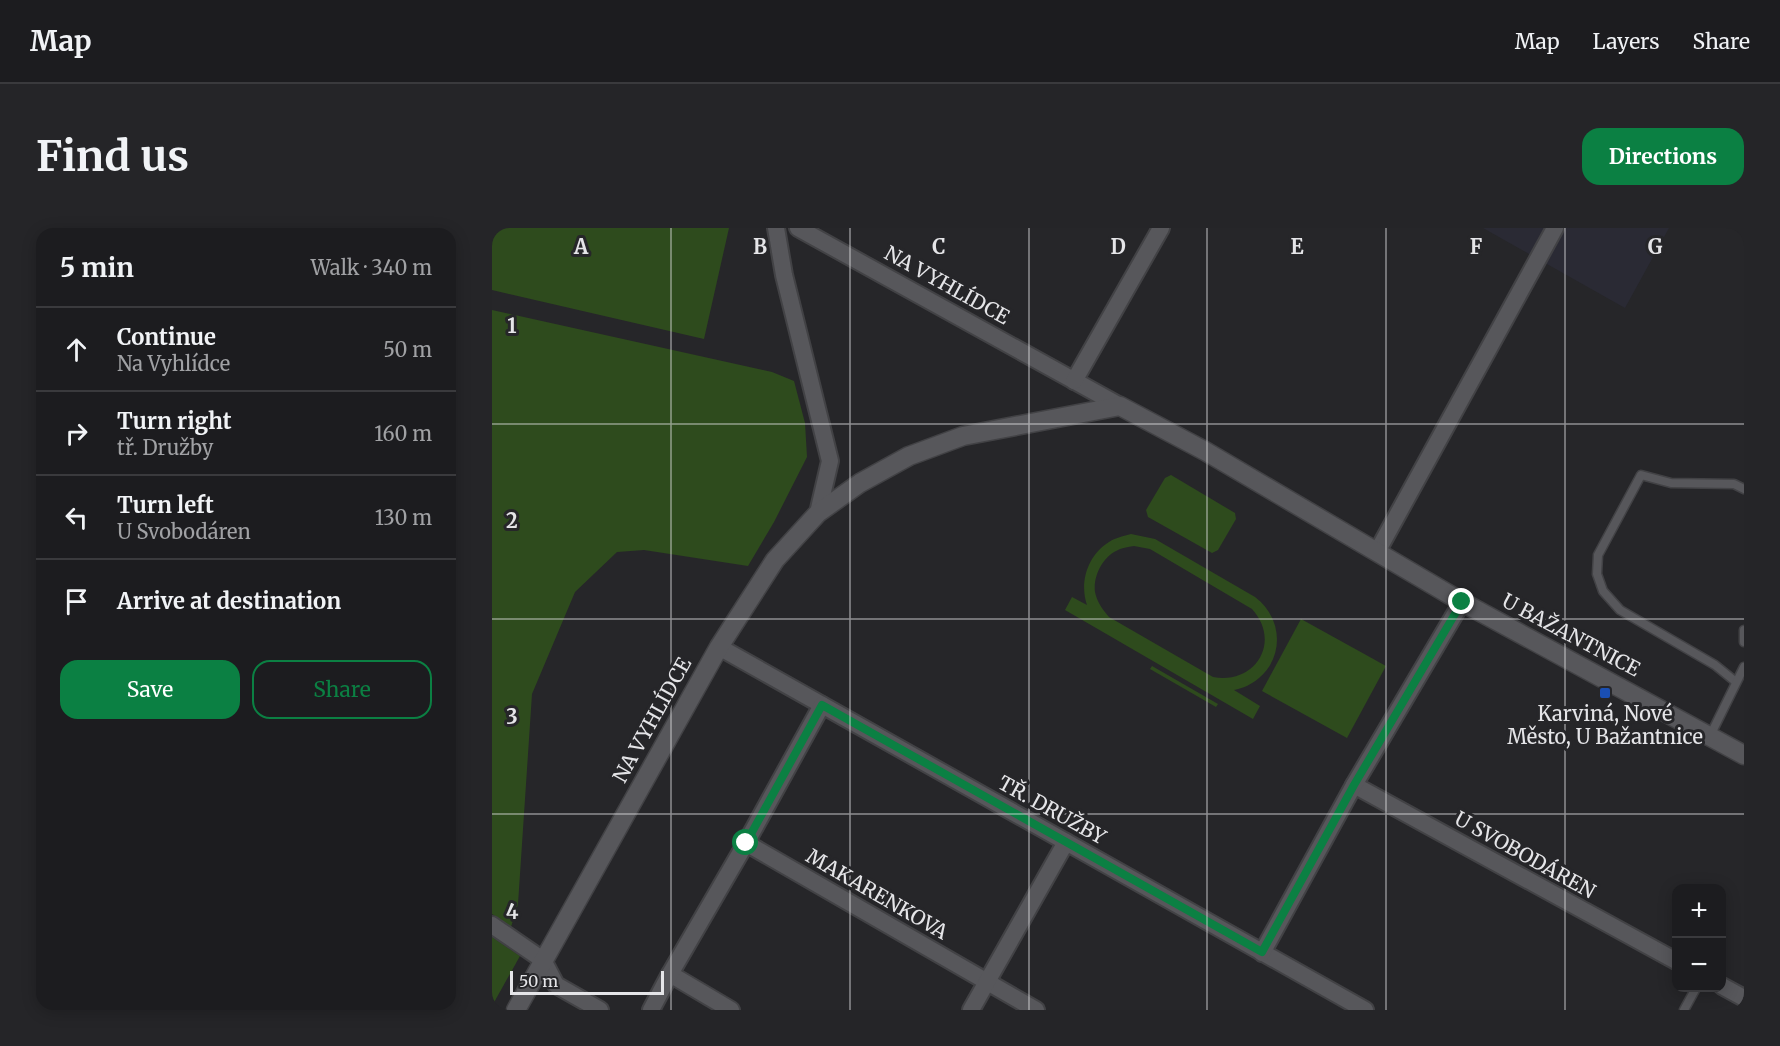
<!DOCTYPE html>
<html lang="en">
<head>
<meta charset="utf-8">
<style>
	:root { --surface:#1c1c1f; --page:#252528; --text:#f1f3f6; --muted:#a0a1a4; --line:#3a3a3d; --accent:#0b8043 }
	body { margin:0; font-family:Merriweather,serif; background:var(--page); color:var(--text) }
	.controls { position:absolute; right:18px; bottom:18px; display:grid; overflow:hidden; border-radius:12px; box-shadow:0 3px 15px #0003 }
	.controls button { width:54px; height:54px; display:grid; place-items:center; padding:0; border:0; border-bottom:2px solid var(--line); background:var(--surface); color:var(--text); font:30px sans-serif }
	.scale { position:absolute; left:18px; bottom:15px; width:154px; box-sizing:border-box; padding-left:6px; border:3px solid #e5e5e8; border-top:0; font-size:16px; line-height:21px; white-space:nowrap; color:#e5e5e8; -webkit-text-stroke:4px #262629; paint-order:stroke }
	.stop { position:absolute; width:18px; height:18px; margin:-14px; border:4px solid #0b8043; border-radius:50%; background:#fff }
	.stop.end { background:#0b8043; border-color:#fff; box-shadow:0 2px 6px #0008 }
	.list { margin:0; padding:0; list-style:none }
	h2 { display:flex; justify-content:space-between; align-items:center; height:78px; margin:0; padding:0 24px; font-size:26px }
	h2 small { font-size:20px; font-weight:400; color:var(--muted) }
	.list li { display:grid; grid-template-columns:39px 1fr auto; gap:18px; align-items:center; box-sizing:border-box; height:84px; padding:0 24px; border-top:2px solid var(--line) }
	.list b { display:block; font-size:22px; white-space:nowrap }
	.list p { margin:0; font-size:20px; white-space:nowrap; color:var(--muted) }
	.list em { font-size:20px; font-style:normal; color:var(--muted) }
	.actions { display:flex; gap:12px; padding:18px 24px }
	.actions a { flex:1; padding:14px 0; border:2px solid var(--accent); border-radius:18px; text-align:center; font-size:21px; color:var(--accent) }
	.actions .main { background:var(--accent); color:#fff }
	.icon { flex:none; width:33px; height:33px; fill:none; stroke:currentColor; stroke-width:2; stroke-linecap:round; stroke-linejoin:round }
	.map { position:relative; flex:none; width:1252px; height:782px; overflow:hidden; border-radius:18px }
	header { display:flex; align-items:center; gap:36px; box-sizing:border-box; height:84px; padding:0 30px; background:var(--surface); border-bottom:2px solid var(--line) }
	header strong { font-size:28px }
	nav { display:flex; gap:33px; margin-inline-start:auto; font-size:21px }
	.intro { display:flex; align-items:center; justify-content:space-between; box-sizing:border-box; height:144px; padding:0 36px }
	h1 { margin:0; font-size:42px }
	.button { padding:15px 27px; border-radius:18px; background:var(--accent); color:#fff; font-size:21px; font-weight:700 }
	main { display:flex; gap:36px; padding:0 36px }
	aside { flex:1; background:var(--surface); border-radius:18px; box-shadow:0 3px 15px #0003 }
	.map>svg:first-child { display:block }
	.built { fill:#2a2a34 }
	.green { fill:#2e4b1d; fill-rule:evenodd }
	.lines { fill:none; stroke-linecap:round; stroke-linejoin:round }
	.service-casing { stroke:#424245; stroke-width:11 }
	.minor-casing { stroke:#424245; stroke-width:20 }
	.tertiary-casing { stroke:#424245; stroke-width:21 }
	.service { stroke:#57575b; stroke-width:8 }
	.minor { stroke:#57575b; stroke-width:16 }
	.tertiary { stroke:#57575b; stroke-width:18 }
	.route { stroke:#0b8043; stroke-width:8 }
	.grid { fill:none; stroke:#e5e5e8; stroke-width:1.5; stroke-opacity:0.55 }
	.transit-dot { fill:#1a4fb4; stroke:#262629; stroke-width:2 }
	.labels { text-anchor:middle; stroke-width:6; stroke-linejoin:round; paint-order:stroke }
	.street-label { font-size:20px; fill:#e5e5e8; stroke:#262629 }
	.poi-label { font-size:20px; fill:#e5e5e8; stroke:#262629 }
	.grid-label { font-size:20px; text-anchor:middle; font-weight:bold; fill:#e5e5e8; stroke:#262629; stroke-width:6; stroke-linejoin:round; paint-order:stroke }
</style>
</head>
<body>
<header>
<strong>Map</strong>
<nav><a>Map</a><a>Layers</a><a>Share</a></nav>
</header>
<div class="intro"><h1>Find us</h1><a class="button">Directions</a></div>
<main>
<aside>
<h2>5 min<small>Walk · 340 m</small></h2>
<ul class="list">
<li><svg class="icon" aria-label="ahead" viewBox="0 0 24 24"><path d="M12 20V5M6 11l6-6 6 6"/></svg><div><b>Continue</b><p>Na Vyhlídce</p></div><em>50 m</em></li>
<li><svg class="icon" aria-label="right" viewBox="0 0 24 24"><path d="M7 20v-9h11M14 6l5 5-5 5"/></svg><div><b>Turn right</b><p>tř. Družby</p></div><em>160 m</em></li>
<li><svg class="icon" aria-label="left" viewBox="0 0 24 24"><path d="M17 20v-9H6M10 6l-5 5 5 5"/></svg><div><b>Turn left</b><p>U Svobodáren</p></div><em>130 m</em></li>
<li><svg class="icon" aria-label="arrive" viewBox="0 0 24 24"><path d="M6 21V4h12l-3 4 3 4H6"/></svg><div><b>Arrive at destination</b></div></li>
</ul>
<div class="actions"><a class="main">Save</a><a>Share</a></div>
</aside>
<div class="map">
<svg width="1252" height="782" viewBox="0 0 1252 782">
	<rect width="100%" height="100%" fill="#262629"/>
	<polygon class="built" points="991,0 1177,0 1133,80"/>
	<g class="green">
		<polygon points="0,0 237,0 212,111 0,62"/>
		<polygon points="0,82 280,144 302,153 313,195 315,229 282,294 256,338 152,322 125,324 83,364 40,466 26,676 19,699 0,686"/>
		<polygon points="679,247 743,285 744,291 726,322 720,325 656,289 654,282 673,250"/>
		<path d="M639,306L663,311L763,369C790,389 793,428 767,450C759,457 751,460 742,462L768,478L761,491L573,382L580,369L595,377C587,354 596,327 617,314C623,310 632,308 639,306ZM642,318L658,321L760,381C790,414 763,457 721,449L617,389C611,382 605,374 603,364C601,349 610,330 624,323C629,320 636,319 642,318Z"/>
		<polygon points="809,391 894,438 855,510 770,463"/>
		<polygon points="660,438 726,476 724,479 658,441"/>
		<polygon points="0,709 28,728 0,778"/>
	</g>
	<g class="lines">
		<g class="service-casing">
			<g id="service">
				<polyline points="1252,402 1252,414"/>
				<polyline points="1244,454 1223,437 1128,382 1111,363 1105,346 1106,327 1149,247 1179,255 1242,256 1252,261"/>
				<polyline points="1218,508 1252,439"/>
				<polyline points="1192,782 1204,760"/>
			</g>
		</g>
		<g class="minor-casing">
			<g id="minor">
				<polyline points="284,0 292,47 338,233 326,285"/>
				<polyline points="306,0 628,178"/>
				<polyline points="582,153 669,0"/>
				<polyline points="885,324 1063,0"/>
				<polyline points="227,419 873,782"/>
				<polyline points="862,557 1184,733"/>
				<polyline points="254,615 544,782"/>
				<polyline points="0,697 51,732 64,757 108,782"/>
				<polyline points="770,725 862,557 970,374"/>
				<polyline points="178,746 239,782"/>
				<polyline points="1230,758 1252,770"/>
				<polyline points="159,782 178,746 254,615 330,477"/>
				<polyline points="479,782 574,614"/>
			</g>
		</g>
		<g class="tertiary-casing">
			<polyline id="tertiary" points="24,782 227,419 283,332 326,285 368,255 417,228 471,208 628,178 713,223 970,374 1252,527"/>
		</g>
		<use href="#service" class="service"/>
		<use href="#minor" class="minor"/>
		<use href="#tertiary" class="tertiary"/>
	</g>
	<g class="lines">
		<polyline class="route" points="254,615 330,477 770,724 862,557 970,374"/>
	</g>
	<path class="grid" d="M179,0V782M358,0V782M537,0V782M715,0V782M894,0V782M1073,0V782M0,196H1252M0,391H1252M0,586H1252"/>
	<rect class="transit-dot" x="1107" y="459" width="12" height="12" rx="3"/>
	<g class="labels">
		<g class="street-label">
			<text transform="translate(455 57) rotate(29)" y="7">NA VYHLÍDCE</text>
			<text transform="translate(1079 407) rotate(28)" y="7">U BAŽANTNICE</text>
			<text transform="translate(160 492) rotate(-61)" y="7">NA VYHLÍDCE</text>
			<text transform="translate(560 582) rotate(29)" y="7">TŘ. DRUŽBY</text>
			<text transform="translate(1033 627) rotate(29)" y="7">U SVOBODÁREN</text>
			<text transform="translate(385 666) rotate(30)" y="7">MAKARENKOVA</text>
		</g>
		<g class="poi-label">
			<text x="1113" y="493">Karviná, Nové<tspan x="1113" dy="23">Město, U Bažantnice</tspan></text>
		</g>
	</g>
	<g class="grid-label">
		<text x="89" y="26">A</text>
		<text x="268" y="26">B</text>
		<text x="447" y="26">C</text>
		<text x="626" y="26">D</text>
		<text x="805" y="26">E</text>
		<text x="984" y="26">F</text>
		<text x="1163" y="26">G</text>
		<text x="20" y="105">1</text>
		<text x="20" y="300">2</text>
		<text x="20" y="496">3</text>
		<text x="20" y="691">4</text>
	</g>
</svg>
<div class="controls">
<button>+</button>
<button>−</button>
</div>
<div class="scale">50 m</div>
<div class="stop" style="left:254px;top:615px"></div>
<div class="stop end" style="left:970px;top:374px"></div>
</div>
</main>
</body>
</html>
